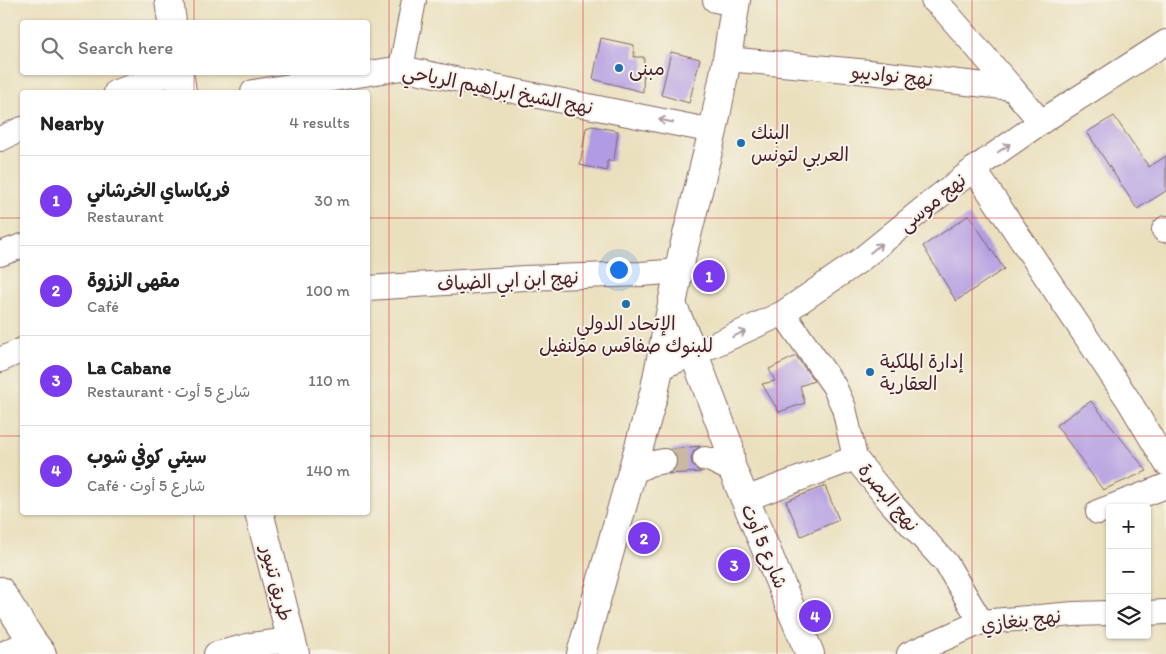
<!DOCTYPE html>
<html lang="en">
<head>
<meta charset="utf-8">
<style>
	:root { --surface:#fff; --page:#f6f6f6; --text:#222; --muted:#767676; --line:#e0e0e0; --accent:#7c3aed }
	body { margin:0; font-family:Itim,"Playpen Sans Arabic",sans-serif; background:var(--page); color:var(--text) }
	.controls { position:absolute; right:15px; bottom:15px; display:grid; overflow:hidden; border-radius:5px; box-shadow:0 1px 4px #0004 }
	.controls button { width:45px; height:45px; display:grid; place-items:center; padding:0; border:0; border-bottom:1px solid var(--line); background:var(--surface); color:var(--text); font:25px sans-serif }
	.you { position:absolute; left:618px; top:269px; width:18px; height:18px; margin:-12px; border:4px solid #fff; border-radius:50%; background:#1a73e8; box-shadow:0 0 0 8px #1a73e833 }
	.badge { display:grid; place-items:center; width:32px; height:32px; border-radius:50%; background:var(--accent); color:#fff; font-size:16px; font-weight:700 }
	.pin { position:absolute; translate:-50% -50%; border:2px solid #fff; box-shadow:0 1px 5px #0006 }
	.list { margin:0; padding:0; list-style:none }
	h2 { display:flex; justify-content:space-between; align-items:center; height:65px; margin:0; padding:0 20px; font-size:21px }
	h2 small { font-size:16px; font-weight:400; color:var(--muted) }
	.list li { display:grid; grid-template-columns:32px 1fr auto; gap:15px; align-items:center; box-sizing:border-box; height:90px; padding:0 20px; border-top:1px solid var(--line) }
	.list b { display:block; font-size:19px; white-space:nowrap }
	.list p { margin:0; font-size:16px; white-space:nowrap; color:var(--muted) }
	.list em { font-size:16px; font-style:normal; color:var(--muted) }
	.icon { flex:none; width:28px; height:28px; fill:none; stroke:currentColor; stroke-width:2; stroke-linecap:round; stroke-linejoin:round }
	.map { position:relative; flex:none; width:1166px; height:654px; overflow:hidden }
	.search { position:absolute; background:var(--surface); box-shadow:0 1px 4px #0004; left:20px; top:20px; width:350px; height:55px; display:flex; align-items:center; gap:12px; box-sizing:border-box; padding:0 18px; border-radius:5px; color:var(--muted); font-size:19px }
	.panel { position:absolute; background:var(--surface); box-shadow:0 1px 4px #0004; left:20px; top:90px; width:350px; height:425px; border-radius:5px }
	.map>svg:first-child { display:block }
	.building { fill:#b19be2 }
	.lines { fill:none; stroke-linecap:round; stroke-linejoin:round }
	.minor-tunnel { stroke:#cab9a1; stroke-width:24; stroke-dasharray:24 12; stroke-linecap:butt }
	.minor-casing { stroke:#82635e; stroke-width:26 }
	.major-casing { stroke:#82635e; stroke-width:30 }
	.minor { stroke:#fff; stroke-width:24 }
	.major { stroke:#fff; stroke-width:28 }
	.oneway { stroke:#ae9aa0 }
	.grid { fill:none; stroke:#d62828; stroke-width:1; stroke-opacity:0.55 }
	.poi-dot { fill:#1f6fb2; stroke:#f7f3e8; stroke-width:2 }
	.labels { text-anchor:middle; stroke-width:4; stroke-linejoin:round; paint-order:stroke }
	.poi-label { font-size:19px; fill:#4a1f2b; stroke:#f7f3e8; text-anchor:start }
	.street-label { font-size:19px; fill:#4a1f2b; stroke:#f7f3e8 }
</style>
</head>
<body>
<div class="map">
<svg width="1166" height="654" viewBox="0 0 1166 654">
	<rect width="100%" height="100%" fill="#f7f3e8"/>
	<filter id="ink" filterUnits="userSpaceOnUse"><feTurbulence type="fractalNoise" baseFrequency=".02" numOctaves="2"/><feDisplacementMap in="SourceGraphic" scale="10" xChannelSelector="R" yChannelSelector="G"/><feConvolveMatrix kernelMatrix="1 2 1 2 8 2 1 2 1" color-interpolation-filters="sRGB"/></filter>
	<filter id="wash" filterUnits="userSpaceOnUse"><feTurbulence type="fractalNoise" baseFrequency=".0096" numOctaves="4" result="noise"/><feDisplacementMap in="SourceGraphic" scale="20" xChannelSelector="R" yChannelSelector="G"/><feGaussianBlur stdDeviation="1.12" result="paint"/><feColorMatrix in="noise" values="0 0 0 0 0 0 0 0 0 0 0 0 0 0 0 0 0 1.4 0 .05"/><feComposite in="paint" operator="in"/></filter>
	<g filter="url(#wash)">
		<rect width="100%" height="100%" fill="#eae0be"/>
		<g id="blocks">
			<g class="building">
				<polygon points="601,38 634,45 634,57 644,57 643,92 593,79"/>
				<polygon points="671,52 700,59 689,103 661,95"/>
				<polygon points="1114,116 1149,167 1166,156 1166,191 1137,209 1087,132"/>
				<polygon points="592,126 618,131 614,161 607,161 607,171 580,165 586,128"/>
				<polygon points="969,215 1004,269 956,301 923,246"/>
				<polygon points="796,356 814,381 800,386 805,403 779,412 762,384 775,381 769,369"/>
				<polygon points="1091,401 1147,471 1103,490 1056,425"/>
				<polygon points="700,446 694,451 691,457 692,464 696,469 701,472 667,474 673,471 677,465 677,458 675,452 670,449"/>
				<polygon points="825,486 839,520 801,536 786,501"/>
			</g>
		</g>
	</g>
	<g filter="url(#ink)">
		<use href="#blocks" fill-opacity="0" stroke="#82635e" stroke-width="1"/>
		<g class="lines">
			<polyline class="minor-tunnel" points="664,461 705,459"/>
			<g class="minor-casing">
				<g id="minor">
					<polyline points="715,0 735,4"/>
					<polyline points="933,0 945,11 1012,88"/>
					<polyline points="727,59 869,72 1012,88 1041,122"/>
					<polyline points="401,68 414,0"/>
					<polyline points="116,92 176,72"/>
					<polyline points="253,92 401,68 553,99 713,131"/>
					<polyline points="0,139 22,129"/>
					<polyline points="974,169 1129,401 1166,463"/>
					<polyline points="1164,230 1166,228"/>
					<polyline points="0,254 22,246"/>
					<polyline points="368,288 524,278 641,274 679,271"/>
					<polyline points="783,313 834,386 844,408 855,458 891,503 946,563 981,622"/>
					<polyline points="0,360 22,350"/>
					<polyline points="660,367 694,354 783,313 859,261 929,204 974,169 1041,122 1166,42"/>
					<polyline points="705,459 711,460 734,471"/>
					<polyline points="631,473 649,464 664,461"/>
					<polyline points="745,499 855,458"/>
					<polyline points="1098,512 1166,486"/>
					<polyline points="1147,613 1166,612"/>
					<polyline points="2,654 32,641"/>
					<polyline points="216,654 251,645 291,640"/>
					<polyline points="909,654 981,622 1074,614 1110,613"/>
				</g>
			</g>
			<g class="major-casing">
				<g id="major">
					<polyline points="169,0 172,22"/>
					<polyline points="179,72 182,92"/>
					<polyline points="672,305 694,354 729,446 731,466 810,654"/>
					<polyline points="259,512 295,654"/>
					<polyline points="0,591 32,641 42,654"/>
					<polyline points="581,654 654,393 682,255 713,131 727,59 736,0"/>
				</g>
			</g>
			<use href="#minor" class="minor"/>
			<use href="#major" class="major"/>
		</g>
		<defs><path id="oneway-shaft" d="M-6 0H5M1.5-3L5.5 0L1.5 3" fill="none" stroke-width="1.6" stroke-linecap="round" stroke-linejoin="round" transform="scale(1.25)"/></defs>
		<g class="oneway">
			<use href="#oneway-shaft" transform="translate(666 121) rotate(-169)"/>
			<use href="#oneway-shaft" transform="translate(1004 148) rotate(-35)"/>
			<use href="#oneway-shaft" transform="translate(876 248) rotate(-40)"/>
			<use href="#oneway-shaft" transform="translate(739 334) rotate(-25)"/>
		</g>
	</g>
	<path class="grid" d="M194,0V22M389,0V654M583,0V654M777,0V654M972,0V654M194,72V92M0,218H22M368,218H1166M0,436H22M368,436H1166M194,512V654"/>
	<g class="poi-dot">
		<circle cx="619" cy="68" r="5"/>
		<circle cx="741" cy="143" r="5"/>
		<circle cx="626" cy="304" r="5"/>
		<circle cx="870" cy="372" r="5"/>
	</g>
	<g class="labels">
		<g class="poi-label">
			<text x="629" y="75">مبنى</text>
			<text x="751" y="139">البنك<tspan x="751" dy="22">العربي لتونس</tspan></text>
			<text x="626" y="330" text-anchor="middle">الإتحاد الدولي<tspan x="626" dy="22">للبنوك صفاقس مولنفيل</tspan></text>
			<text x="880" y="368">إدارة الملكية<tspan x="880" dy="22">العقارية</tspan></text>
		</g>
		<g class="street-label">
			<text transform="translate(892 75) rotate(6)" y="7">نهج نواديبو</text>
			<text transform="translate(498 89) rotate(11)" y="7">نهج الشيخ ابراهيم الرياحي</text>
			<text transform="translate(932 202) rotate(-39)" y="7">نهج موسى</text>
			<text transform="translate(508 280) rotate(-3)" y="7">نهج ابن ابي الضياف</text>
			<text transform="translate(889 497) rotate(50)" y="7">نهج البصرة</text>
			<text transform="translate(765 546) rotate(67)" y="7">شارع 5 أوت</text>
			<text transform="translate(277 583) rotate(76)" y="7">طريق تنيور</text>
			<text transform="translate(1021 620) rotate(-7)" y="7">نهج بنغازي</text>
		</g>
	</g>
</svg>
<div class="controls">
<button>+</button>
<button>−</button>
<button><svg class="icon" aria-label="layers" viewBox="0 0 24 24"><path d="M12 4l9 5-9 5-9-5zM3 14l9 5 9-5"/></svg></button>
</div>
<div class="you"></div>
<div class="pin badge" style="left:709px;top:276px">1</div>
<div class="pin badge" style="left:644px;top:538px">2</div>
<div class="pin badge" style="left:734px;top:565px">3</div>
<div class="pin badge" style="left:815px;top:616px">4</div>
<div class="search"><svg class="icon" aria-label="search" viewBox="0 0 24 24"><circle cx="10" cy="10" r="6"/><path d="M15 15l6 6"/></svg>Search here</div>
<section class="panel">
<h2>Nearby<small>4 results</small></h2>
<ul class="list">
<li><span class="badge">1</span><div><b>فريكاساي الخرشاني</b><p>Restaurant</p></div><em>30 m</em></li>
<li><span class="badge">2</span><div><b>مقهى الززوة</b><p>Café</p></div><em>100 m</em></li>
<li><span class="badge">3</span><div><b>La Cabane</b><p>Restaurant · شارع 5 أوت</p></div><em>110 m</em></li>
<li><span class="badge">4</span><div><b>سيتي كوفي شوب</b><p>Café · شارع 5 أوت</p></div><em>140 m</em></li>
</ul>
</section>
</div>
</body>
</html>
